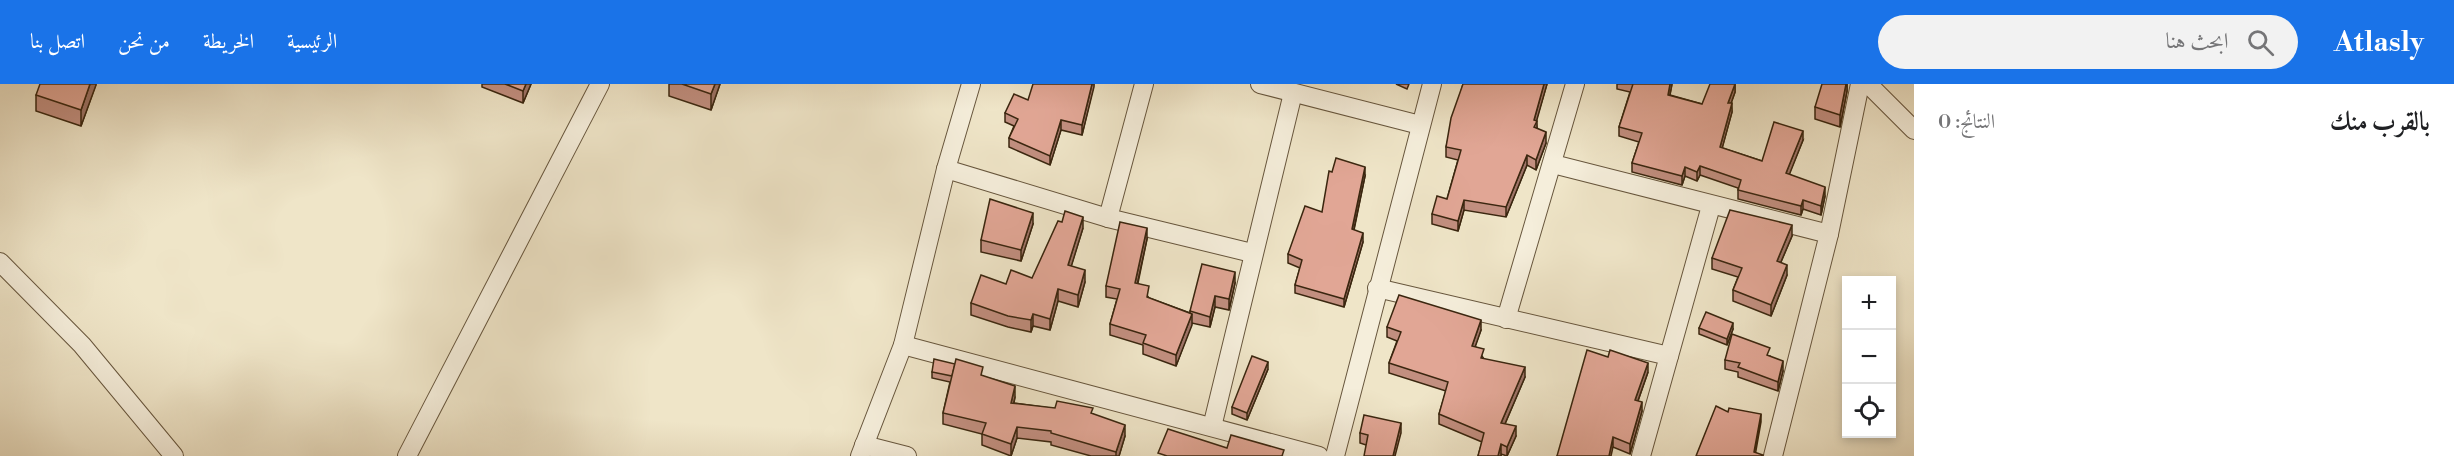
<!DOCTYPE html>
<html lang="ar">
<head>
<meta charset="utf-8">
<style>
	:root { --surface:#fff; --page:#f2f2f2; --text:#202124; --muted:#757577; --line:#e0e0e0; --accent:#1a73e8 }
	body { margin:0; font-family:"Libre Bodoni",Amiri,serif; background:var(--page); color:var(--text); direction:rtl }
	.controls { position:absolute; right:18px; bottom:18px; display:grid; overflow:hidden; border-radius:0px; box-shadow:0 3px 9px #0003 }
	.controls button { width:54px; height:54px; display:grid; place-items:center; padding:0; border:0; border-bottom:2px solid var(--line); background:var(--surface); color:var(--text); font:30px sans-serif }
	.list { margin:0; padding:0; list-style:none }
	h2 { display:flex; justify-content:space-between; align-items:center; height:78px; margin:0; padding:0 24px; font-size:26px }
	h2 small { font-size:20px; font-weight:400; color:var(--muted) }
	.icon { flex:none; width:33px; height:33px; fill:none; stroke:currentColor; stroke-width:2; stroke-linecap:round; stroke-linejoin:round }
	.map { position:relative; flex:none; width:1914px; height:372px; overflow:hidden; direction:ltr }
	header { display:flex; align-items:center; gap:36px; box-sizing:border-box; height:84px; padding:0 30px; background:var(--accent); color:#fff }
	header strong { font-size:28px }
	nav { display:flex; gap:33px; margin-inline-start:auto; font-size:21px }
	.search { width:420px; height:54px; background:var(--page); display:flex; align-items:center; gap:15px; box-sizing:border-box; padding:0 21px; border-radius:33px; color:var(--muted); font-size:22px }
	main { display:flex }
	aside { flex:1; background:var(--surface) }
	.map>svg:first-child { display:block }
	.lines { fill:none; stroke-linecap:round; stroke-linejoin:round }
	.minor-casing { stroke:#67563d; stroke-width:20 }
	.minor { stroke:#f5eedb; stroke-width:18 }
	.wall { fill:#c28f80; stroke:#3a260f; stroke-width:1.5 }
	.shaded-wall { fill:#9e7468; stroke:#3a260f; stroke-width:1.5 }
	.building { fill:#e1a695; stroke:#3a260f; stroke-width:1.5 }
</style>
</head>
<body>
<header>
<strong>Atlasly</strong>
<div class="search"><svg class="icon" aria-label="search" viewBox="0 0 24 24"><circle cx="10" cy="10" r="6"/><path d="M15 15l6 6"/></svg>ابحث هنا</div>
<nav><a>الرئيسية</a><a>الخريطة</a><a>من نحن</a><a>اتصل بنا</a></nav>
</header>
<main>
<aside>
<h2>بالقرب منك<small>النتائج: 0</small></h2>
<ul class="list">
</ul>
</aside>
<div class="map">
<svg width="1914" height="372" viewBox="0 0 1914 372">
	<rect width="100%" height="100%" fill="#efe5c8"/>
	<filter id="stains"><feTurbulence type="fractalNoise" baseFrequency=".00333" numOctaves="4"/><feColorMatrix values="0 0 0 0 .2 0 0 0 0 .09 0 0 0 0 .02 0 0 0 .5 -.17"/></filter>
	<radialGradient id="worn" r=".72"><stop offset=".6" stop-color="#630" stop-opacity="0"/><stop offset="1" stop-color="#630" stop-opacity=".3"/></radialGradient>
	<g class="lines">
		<g class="minor-casing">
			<g id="minor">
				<polyline points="1260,0 1420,41"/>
				<polyline points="1868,0 1914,46"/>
				<polyline points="1553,80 1829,150"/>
				<polyline points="946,85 1108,134 1252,169"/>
				<polyline points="1108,134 1144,0"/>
				<polyline points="0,178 82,261 174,372"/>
				<polyline points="1377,204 1669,272"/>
				<polyline points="1506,235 1575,0"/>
				<polyline points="903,261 1319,372"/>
				<polyline points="1212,343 1293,9"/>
				<polyline points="864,361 907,372"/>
				<polyline points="407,372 600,0"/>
				<polyline points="860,372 903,261 946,85 971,0"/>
				<polyline points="1335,372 1432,0"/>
				<polyline points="1641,372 1711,122"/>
				<polyline points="1773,372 1829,150 1860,0"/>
			</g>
		</g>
		<use href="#minor" class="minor"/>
	</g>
	<g class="wall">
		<polygon points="96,0 81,42 36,27 36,11"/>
		<polygon points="482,0 531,0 523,19 482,3"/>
		<polygon points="669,0 720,0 711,26 669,12"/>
		<polygon points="1094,0 1082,51 1061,46 1050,81 1009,63 1009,54 1014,42 1005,38 1005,29 1028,16"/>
		<polygon points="1396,0 1409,0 1407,5"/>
		<polygon points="1463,0 1547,0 1536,37 1537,44 1546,59 1536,86 1527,81 1506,133 1464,126 1458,147 1432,140 1432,130 1447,115 1458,76 1446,73 1446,63"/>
		<polygon points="1617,0 1672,0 1670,11 1702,20 1735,0 1735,8 1731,19 1732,28 1722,64 1762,77 1803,56 1789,90 1825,112 1821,131 1803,125 1801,131 1738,115 1738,104 1700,91 1697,97 1685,92 1682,101 1632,88 1632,79 1639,58 1619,52 1619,43 1630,8 1617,5"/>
		<polygon points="1847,0 1847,7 1840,43 1815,35 1815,23"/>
		<polygon points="1365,92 1354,146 1363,158 1344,223 1295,209 1295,201 1300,184 1288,179 1288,170 1322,128"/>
		<polygon points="1033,140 1021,177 981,168 981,156"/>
		<polygon points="1083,144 1071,182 1085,198 1078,223 1058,217 1050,246 1033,242 1031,248 1008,243 971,231 971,219 1006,200 1032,194"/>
		<polygon points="1792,152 1781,178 1787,191 1771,232 1733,217 1733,206 1738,193 1712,185 1712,174"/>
		<polygon points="1147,155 1138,199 1149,214 1190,229 1190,227 1235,199 1229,226 1215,223 1210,243 1192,239 1176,282 1143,270 1143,261 1110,251 1110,240 1117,215 1106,213 1106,202"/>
		<polygon points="1387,243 1481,246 1475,262 1484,275 1525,293 1505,340 1516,352 1507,372 1501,370 1501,372 1478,372 1482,358 1439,340 1439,330 1446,307 1389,289 1389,279 1397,257 1387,253"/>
		<polygon points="1699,244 1733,245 1727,261 1699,250"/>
		<polygon points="1770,272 1783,287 1778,307 1738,293 1738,288 1725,285 1725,276"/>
		<polygon points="1268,285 1247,336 1232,330 1232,323"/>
		<polygon points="932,288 983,292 1015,313 1014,319 1093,330 1125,352 1119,372 1091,372 1051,361 1051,358 1017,354 1011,372 982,361 982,350 943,340 943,329 950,298 932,294"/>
		<polygon points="1648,288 1638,317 1642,327 1630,370 1613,363 1557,372"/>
		<polygon points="1360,349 1401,349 1366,361 1360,359"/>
	</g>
	<g class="shaded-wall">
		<polygon points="90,0 96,0 96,1 81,42 81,26"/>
		<polygon points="526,0 531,0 523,19 523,7"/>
		<polygon points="715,0 720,0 711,26 711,10"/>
		<polygon points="1092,0 1094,0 1094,3 1082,51 1082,41"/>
		<polygon points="1544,0 1547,0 1536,39 1537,37 1537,48 1534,53 1534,36"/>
		<polygon points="1670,0 1672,0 1668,20 1668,11"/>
		<polygon points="1735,0 1735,8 1728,28 1728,19"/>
		<polygon points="1846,0 1847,0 1847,7 1840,43 1840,31"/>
		<polygon points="1732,19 1732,28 1720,72 1720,63"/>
		<polygon points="1061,36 1061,46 1050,81 1050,72"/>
		<polygon points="1803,47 1803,56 1786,99 1786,89"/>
		<polygon points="1546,48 1546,59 1536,86 1536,76"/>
		<polygon points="1527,71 1527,81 1506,133 1506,123"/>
		<polygon points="1700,82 1700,91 1697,97 1697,88"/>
		<polygon points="1365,83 1365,92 1352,154 1352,145"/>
		<polygon points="1685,83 1685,92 1682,101 1682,92"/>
		<polygon points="1825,103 1825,112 1821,131 1821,122"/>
		<polygon points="1464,116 1464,126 1458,147 1458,137"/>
		<polygon points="1803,116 1803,125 1801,131 1801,122"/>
		<polygon points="1033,129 1033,140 1021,177 1021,166"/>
		<polygon points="1083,133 1083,144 1068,193 1068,181"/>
		<polygon points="1792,141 1792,152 1777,187 1777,177"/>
		<polygon points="1147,144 1147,155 1135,210 1135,199"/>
		<polygon points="1363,149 1363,158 1344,223 1344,215"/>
		<polygon points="1787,181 1787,191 1771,232 1771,221"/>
		<polygon points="1085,186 1085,198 1078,223 1078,211"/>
		<polygon points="1235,188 1235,199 1229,226 1229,215"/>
		<polygon points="1058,205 1058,217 1050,246 1050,235"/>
		<polygon points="1215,212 1215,223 1210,243 1210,233"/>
		<polygon points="1033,230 1033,242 1031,248 1031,236"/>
		<polygon points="1192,230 1192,241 1176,282 1176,271"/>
		<polygon points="1481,236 1481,246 1472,272 1472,262"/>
		<polygon points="1733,239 1733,245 1727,261 1727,255"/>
		<polygon points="1783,277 1783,287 1778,307 1778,298"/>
		<polygon points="1268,278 1268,285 1247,336 1247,329"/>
		<polygon points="1648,279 1648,288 1635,325 1635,316"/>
		<polygon points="1525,283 1525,293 1501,349 1501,339"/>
		<polygon points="1015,302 1015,313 1011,330 1011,319"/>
		<polygon points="1642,318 1642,327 1630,370 1630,360"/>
		<polygon points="1761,330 1761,338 1755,372 1754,368"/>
		<polygon points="1401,339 1401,349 1395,372 1393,372"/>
		<polygon points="1125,341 1125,352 1119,372 1116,372 1116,368"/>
		<polygon points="1516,342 1516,352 1507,372 1507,363"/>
		<polygon points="1017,343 1017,354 1011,372 1011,360"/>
		<polygon points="1613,353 1613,363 1611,372 1609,372"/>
		<polygon points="1501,360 1501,372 1498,372"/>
	</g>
	<g class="building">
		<polygon points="40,0 90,0 81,26 36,11"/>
		<polygon points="505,0 526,0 523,7"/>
		<polygon points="682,0 715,0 711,10"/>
		<polygon points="1033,0 1092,0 1082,41 1061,36 1050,72 1009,54 1018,35 1005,29 1014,10 1028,16"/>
		<polygon points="1463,0 1544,0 1534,36 1537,37 1534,43 1546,48 1536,76 1527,71 1506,123 1464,116 1458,137 1432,130 1437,112 1447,115 1461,66 1446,63 1451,34"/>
		<polygon points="1633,0 1670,0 1668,11 1702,20 1710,0 1735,0 1728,19 1732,19 1720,63 1762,77 1774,38 1803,47 1786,89 1825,103 1821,122 1803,116 1801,122 1738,106 1741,96 1700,82 1697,88 1685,83 1682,92 1632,79 1642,49 1619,43"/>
		<polygon points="1822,0 1846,0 1840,31 1815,23"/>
		<polygon points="1336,74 1365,83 1352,145 1363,149 1344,215 1295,201 1302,176 1288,170 1305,122 1322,128 1329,87 1332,88"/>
		<polygon points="990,115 1033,129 1021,166 981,156"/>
		<polygon points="1730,126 1792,141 1777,177 1787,181 1771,221 1733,206 1742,184 1712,174"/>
		<polygon points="1065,127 1083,133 1068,181 1085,186 1078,211 1058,205 1050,235 1033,230 1031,236 1008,232 971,219 981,191 1006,200 1011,186 1032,194 1058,137 1062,138"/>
		<polygon points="1120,138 1147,144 1135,199 1149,202 1147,213 1192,230 1176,271 1143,259 1146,251 1110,240 1120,205 1106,202"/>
		<polygon points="1202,180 1235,188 1229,215 1215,212 1210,233 1190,227"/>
		<polygon points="1399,211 1481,236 1472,262 1484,265 1481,274 1525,283 1501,339 1516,342 1507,363 1501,360 1498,372 1478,372 1484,349 1439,330 1448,298 1389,279 1401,248 1387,243"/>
		<polygon points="1706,228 1733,239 1727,255 1699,244"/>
		<polygon points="1732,250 1770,264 1767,271 1783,277 1778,298 1738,283 1740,279 1725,276"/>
		<polygon points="1587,266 1608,273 1610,266 1648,279 1635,316 1642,318 1630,360 1613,353 1609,372 1557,372"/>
		<polygon points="1252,272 1268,278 1247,329 1232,323"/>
		<polygon points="934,275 955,280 952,292 932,288"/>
		<polygon points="956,275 983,283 981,291 1015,302 1011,319 1055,324 1057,317 1093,324 1091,329 1125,341 1116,368 1051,349 1051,347 1017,343 1011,360 982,350 986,339 943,329"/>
		<polygon points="1716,322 1728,328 1729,324 1761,330 1754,368 1763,371 1762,372 1696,372"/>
		<polygon points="1364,331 1401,339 1393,372 1364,372 1368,351 1360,349"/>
		<polygon points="1168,345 1227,364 1231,351 1284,366 1282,372 1167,372 1158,369"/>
	</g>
	<rect width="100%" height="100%" filter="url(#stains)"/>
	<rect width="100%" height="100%" fill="url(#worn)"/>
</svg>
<div class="controls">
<button>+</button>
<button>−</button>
<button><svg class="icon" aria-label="locate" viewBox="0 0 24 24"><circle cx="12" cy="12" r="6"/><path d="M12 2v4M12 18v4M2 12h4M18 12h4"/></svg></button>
</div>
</div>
</main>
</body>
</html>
